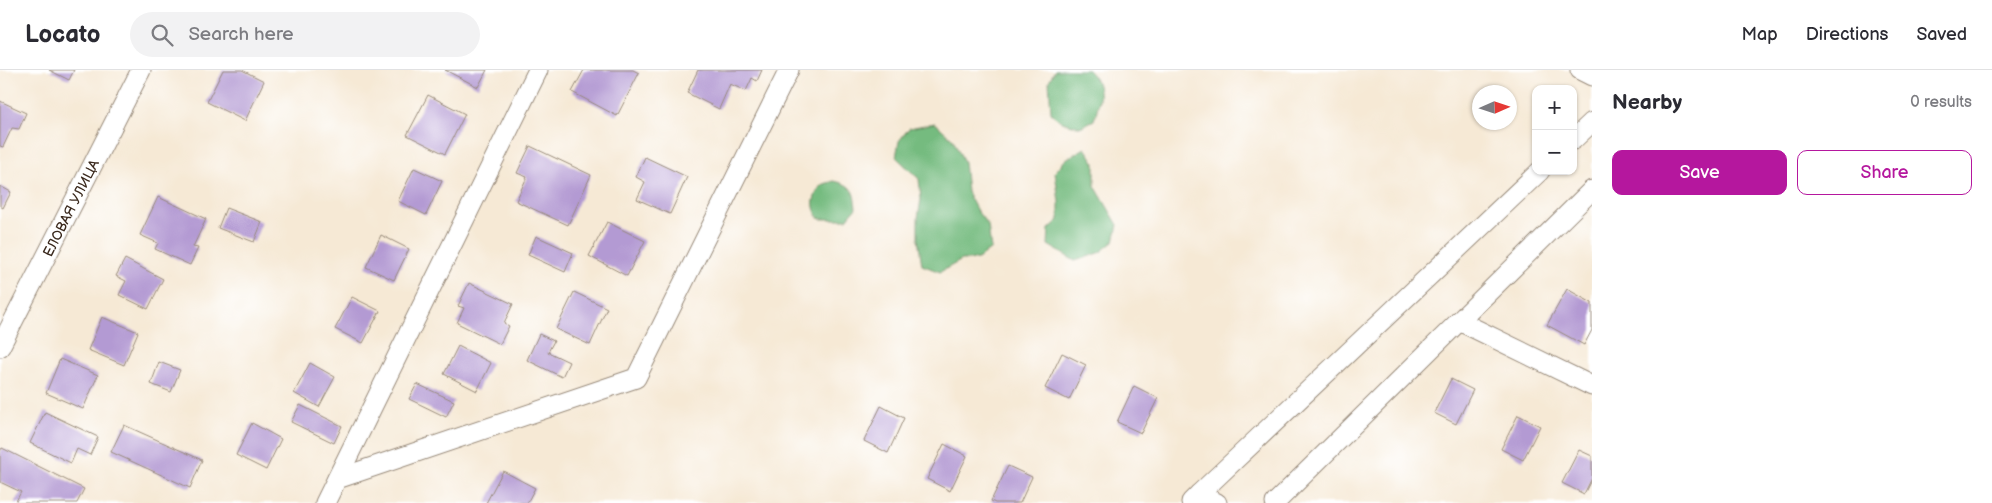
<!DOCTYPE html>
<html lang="en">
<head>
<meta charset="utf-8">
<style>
	:root { --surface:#fff; --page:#f2f2f3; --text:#2b2b33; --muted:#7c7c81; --line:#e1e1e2; --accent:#b5179e }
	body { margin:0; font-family:"Balsamiq Sans",sans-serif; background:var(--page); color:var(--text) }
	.controls { position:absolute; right:15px; top:15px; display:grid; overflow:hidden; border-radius:10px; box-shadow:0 1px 4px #0004 }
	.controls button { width:45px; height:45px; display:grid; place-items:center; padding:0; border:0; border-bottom:1px solid var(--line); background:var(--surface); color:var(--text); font:25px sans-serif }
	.compass { position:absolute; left:1472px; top:15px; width:45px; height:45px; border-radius:50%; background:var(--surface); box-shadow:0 1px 4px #0004; rotate:87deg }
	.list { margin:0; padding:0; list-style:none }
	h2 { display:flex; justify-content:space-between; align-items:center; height:65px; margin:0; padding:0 20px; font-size:21px }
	h2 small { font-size:16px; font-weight:400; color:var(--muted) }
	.actions { display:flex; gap:10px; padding:15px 20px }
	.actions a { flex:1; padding:11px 0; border:1px solid var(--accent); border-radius:10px; text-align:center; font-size:18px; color:var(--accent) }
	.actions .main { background:var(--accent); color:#fff }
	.icon { flex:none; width:28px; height:28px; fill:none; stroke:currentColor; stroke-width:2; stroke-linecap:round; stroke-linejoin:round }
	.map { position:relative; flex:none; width:1592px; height:433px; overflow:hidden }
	header { display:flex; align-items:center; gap:30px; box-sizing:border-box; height:70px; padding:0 25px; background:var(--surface); border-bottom:1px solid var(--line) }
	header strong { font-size:24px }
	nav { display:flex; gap:28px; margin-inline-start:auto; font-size:18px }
	.search { width:350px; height:45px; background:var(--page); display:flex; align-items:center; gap:12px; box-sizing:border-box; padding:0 18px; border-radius:28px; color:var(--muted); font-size:19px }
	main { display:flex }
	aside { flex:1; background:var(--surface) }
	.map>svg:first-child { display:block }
	.forest { fill:#75bb7f; stroke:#58724e }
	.building { fill:#b39ad3 }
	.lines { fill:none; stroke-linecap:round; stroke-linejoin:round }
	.minor-casing { stroke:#988a7a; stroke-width:21 }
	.minor { stroke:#fff; stroke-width:19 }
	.labels { text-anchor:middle; stroke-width:4; stroke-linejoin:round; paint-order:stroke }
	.street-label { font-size:14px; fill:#3b2a1e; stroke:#fff }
</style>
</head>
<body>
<header>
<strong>Locato</strong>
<div class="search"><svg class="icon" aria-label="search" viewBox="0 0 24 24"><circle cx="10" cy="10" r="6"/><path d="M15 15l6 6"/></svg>Search here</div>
<nav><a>Map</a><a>Directions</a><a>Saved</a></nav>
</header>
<main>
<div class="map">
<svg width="1592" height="433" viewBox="0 0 1592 433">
	<rect width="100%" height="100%" fill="#fff"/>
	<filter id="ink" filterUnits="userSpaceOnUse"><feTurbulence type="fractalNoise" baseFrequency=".02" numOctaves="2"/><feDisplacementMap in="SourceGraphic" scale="10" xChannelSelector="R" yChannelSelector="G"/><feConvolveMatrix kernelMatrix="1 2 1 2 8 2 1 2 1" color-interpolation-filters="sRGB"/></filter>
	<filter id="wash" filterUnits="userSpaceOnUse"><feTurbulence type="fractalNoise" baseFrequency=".0096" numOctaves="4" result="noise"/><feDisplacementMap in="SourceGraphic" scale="20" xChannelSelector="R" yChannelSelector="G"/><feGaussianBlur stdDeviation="1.12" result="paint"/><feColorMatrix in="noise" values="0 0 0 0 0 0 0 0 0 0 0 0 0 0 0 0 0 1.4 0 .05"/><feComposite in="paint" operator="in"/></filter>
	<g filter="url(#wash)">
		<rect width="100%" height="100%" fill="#f6e9d5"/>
		<g class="forest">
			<path d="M1055,0H1088C1104,15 1100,31 1094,50L1080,57L1062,52L1051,43L1049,11Z"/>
			<polygon points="935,53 953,69 964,92 967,122 977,141 988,155 991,179 978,189 962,190 940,202 922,195 918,169 918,148 921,129 919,109 896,87 899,71 909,58"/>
			<polygon points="1085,78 1095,93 1095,116 1118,155 1114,171 1099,183 1075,191 1048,175 1049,159 1059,150 1059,132 1055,102 1066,89"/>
			<path d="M834,111C853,115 854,121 856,138L847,149H820C810,136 813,128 821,115Z"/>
		</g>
		<g id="blocks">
			<g class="building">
				<polygon points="49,0 74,0 69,10"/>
				<polygon points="223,0 242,0 264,11 245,51 207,32"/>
				<polygon points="445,0 487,0 478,17"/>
				<polygon points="584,0 633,0 639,3 617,46 572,22"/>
				<polygon points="698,0 762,0 757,11 752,8 746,21 730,14 719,39 687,23"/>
				<polygon points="428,25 465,44 445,84 407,65"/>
				<polygon points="0,31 26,43 19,59 12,58 3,77 0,76"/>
				<polygon points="530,76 591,105 568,155 516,131 527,107 517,103"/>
				<polygon points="645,87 687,107 670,144 637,129 645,112 636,107"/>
				<polygon points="414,98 442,111 426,145 398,131"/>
				<polygon points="0,116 11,122 3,138 0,136"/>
				<polygon points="158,127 206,149 193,177 198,178 190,195 155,179 158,173 140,165"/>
				<polygon points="226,138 262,152 254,172 218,158"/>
				<polygon points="607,152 645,171 627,206 589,186"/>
				<polygon points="381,165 409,179 394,210 366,197"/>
				<polygon points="536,166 573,183 565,202 528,185"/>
				<polygon points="125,189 163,209 148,239 119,225 126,211 116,206"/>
				<polygon points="469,213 513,234 504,253 509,256 500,274 457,253 464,238 458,236"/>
				<polygon points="1567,219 1592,233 1592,260 1584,275 1547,255"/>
				<polygon points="574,222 607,238 590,275 556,259"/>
				<polygon points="352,227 380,241 363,273 335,259"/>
				<polygon points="102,247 138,262 124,295 88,280"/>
				<polygon points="539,264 554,271 548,282 569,292 562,307 527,290"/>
				<polygon points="458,276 491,293 477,321 444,304"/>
				<polygon points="1062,283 1086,295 1069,330 1045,318"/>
				<polygon points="60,289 98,305 83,339 46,323"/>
				<polygon points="159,292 180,300 171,322 151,314"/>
				<polygon points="310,293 335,307 319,337 294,323"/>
				<polygon points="1451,309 1473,320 1456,354 1434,343"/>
				<polygon points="417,314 454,331 446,347 409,329"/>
				<polygon points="1134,316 1158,328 1141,363 1117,352"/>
				<polygon points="300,335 342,356 334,373 291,352"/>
				<polygon points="881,336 904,348 888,383 864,371"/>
				<polygon points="45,342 98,367 90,385 77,379 71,393 30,373"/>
				<polygon points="1518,345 1540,356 1523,390 1501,379"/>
				<polygon points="252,353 281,369 266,400 236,385"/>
				<polygon points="124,355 202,390 190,418 111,382"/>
				<polygon points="944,374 967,386 950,421 927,409"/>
				<polygon points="2,378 84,419 77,433 15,433 21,422 0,412 0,381"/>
				<polygon points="1579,380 1592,386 1592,408 1584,424 1562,413"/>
				<polygon points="1008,396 1032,407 1020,433 995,433 991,431"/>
				<polygon points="503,401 535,418 527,433 486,433"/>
			</g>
		</g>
	</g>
	<g filter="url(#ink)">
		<use href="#blocks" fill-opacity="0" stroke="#988a7a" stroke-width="1"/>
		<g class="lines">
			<g class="minor-casing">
				<g id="minor">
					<polyline points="1580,0 1592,6"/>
					<polyline points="1573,70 1592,52"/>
					<polyline points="1459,251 1592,316"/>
					<path id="s1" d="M0,277L141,0"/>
					<polyline points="337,409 636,308 789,0"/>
					<polyline points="1199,424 1540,101"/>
					<polyline points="1191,432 1199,424 1217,433"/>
					<polyline points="325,433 538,0"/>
					<polyline points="1275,433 1592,120"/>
				</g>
			</g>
			<use href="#minor" class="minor"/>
		</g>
	</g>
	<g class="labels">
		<g class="street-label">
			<text dy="5" stroke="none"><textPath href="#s1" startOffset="156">ЕЛОВАЯ УЛИЦА</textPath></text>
		</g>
	</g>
</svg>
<div class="controls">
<button>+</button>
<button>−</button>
</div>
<svg class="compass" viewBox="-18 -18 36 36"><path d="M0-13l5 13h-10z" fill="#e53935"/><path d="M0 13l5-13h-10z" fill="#7c7c81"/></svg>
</div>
<aside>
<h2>Nearby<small>0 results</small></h2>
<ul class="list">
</ul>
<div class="actions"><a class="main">Save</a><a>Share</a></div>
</aside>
</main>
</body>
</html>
